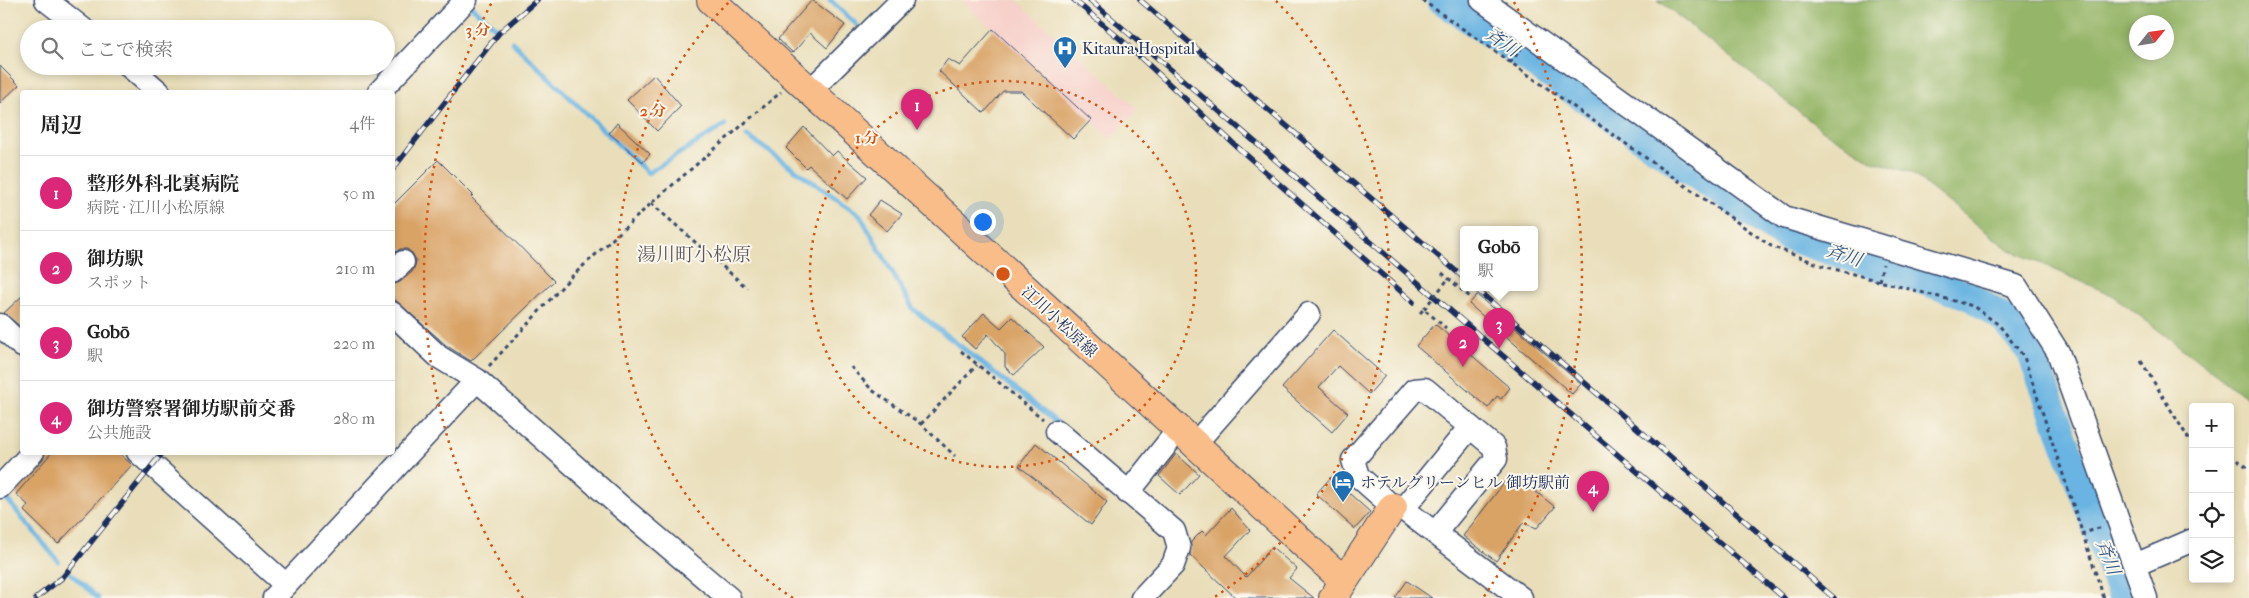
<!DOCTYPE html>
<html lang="ja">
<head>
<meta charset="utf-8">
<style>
	:root { --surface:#fff; --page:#f2f2f2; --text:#222; --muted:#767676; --line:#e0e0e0; --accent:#db2777 }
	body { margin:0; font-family:"IM FELL French Canon","Noto Serif JP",serif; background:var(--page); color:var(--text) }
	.controls { position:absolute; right:15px; bottom:15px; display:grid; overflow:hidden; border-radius:5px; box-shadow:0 2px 8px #0003 }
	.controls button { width:45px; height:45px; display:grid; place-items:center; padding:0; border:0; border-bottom:1px solid var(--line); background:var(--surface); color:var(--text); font:25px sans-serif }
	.compass { position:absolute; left:2129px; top:15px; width:45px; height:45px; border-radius:50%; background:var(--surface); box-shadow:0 2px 8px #0003; rotate:60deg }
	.you { position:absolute; left:982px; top:221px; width:18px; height:18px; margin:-12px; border:4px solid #fff; border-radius:50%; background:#1a73e8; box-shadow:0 0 0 8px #1a73e833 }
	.badge { display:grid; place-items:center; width:32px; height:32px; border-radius:50%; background:var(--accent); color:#fff; font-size:16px; font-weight:700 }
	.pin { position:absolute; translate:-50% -41px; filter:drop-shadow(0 1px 2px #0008) }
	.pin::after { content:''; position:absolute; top:26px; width:18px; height:15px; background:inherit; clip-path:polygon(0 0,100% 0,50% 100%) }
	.popup { position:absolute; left:1460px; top:226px; width:78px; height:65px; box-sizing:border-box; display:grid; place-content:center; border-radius:5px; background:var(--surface); filter:drop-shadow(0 1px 4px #0005); font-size:16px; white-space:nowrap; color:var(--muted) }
	.popup b { font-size:19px; color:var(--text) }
	.popup::after { content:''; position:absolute; left:50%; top:100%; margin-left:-10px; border:10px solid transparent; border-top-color:var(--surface) }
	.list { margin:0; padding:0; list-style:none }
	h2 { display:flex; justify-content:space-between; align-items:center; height:65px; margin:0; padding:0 20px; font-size:21px }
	h2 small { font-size:16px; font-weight:400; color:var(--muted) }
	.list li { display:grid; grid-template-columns:32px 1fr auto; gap:15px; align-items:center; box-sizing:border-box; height:75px; padding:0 20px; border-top:1px solid var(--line) }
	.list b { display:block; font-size:19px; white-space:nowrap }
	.list p { margin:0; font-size:16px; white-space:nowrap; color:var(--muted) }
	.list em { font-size:16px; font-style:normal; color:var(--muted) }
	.icon { flex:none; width:28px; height:28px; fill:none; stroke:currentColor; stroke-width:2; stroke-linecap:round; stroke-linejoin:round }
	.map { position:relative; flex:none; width:2249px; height:598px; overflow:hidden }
	.search { position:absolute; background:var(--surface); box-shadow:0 2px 8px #0003; left:20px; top:20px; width:375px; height:55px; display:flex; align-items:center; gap:12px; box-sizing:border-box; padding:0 18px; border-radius:28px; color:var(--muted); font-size:19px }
	.panel { position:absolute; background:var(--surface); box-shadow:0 2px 8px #0003; left:20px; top:90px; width:375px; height:365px; border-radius:5px }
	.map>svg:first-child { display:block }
	.built { fill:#f7d0ca }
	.forest { fill:#95b568; stroke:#587263; fill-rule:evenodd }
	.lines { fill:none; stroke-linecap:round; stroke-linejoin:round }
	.stream { stroke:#69b4e2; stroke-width:5 }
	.river { stroke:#69b4e2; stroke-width:29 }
	.building { fill:#d9a366 }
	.minor-casing { stroke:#3a496c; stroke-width:25 }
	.major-casing { stroke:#3a496c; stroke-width:30 }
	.path { stroke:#3a496c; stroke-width:3; stroke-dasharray:4 4; stroke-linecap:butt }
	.minor { stroke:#fff; stroke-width:22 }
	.major { stroke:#f8bd89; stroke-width:28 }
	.rail-casing { stroke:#1b2f5e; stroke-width:5.5 }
	.rail { stroke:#fbf7ec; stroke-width:4; stroke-dasharray:11; stroke-linecap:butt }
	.path-bridge { stroke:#3a496c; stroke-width:3; stroke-dasharray:4 4; stroke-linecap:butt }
	.ring { fill:none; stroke:#d45514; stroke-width:2.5; stroke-dasharray:2.5 5 }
	.labels { text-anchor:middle; stroke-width:4; stroke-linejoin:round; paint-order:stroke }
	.poi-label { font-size:16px; fill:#1b2f5e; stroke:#fbf7ec; text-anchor:start }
	.street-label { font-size:16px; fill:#1b2f5e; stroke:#fbf7ec }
	.water-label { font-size:18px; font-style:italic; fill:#325786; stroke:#fbf7ec }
	.quarter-label { font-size:19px; fill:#5e5861; stroke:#fbf7ec }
	.centre { fill:#d45514; stroke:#fbf7ec; stroke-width:2.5 }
	.ring-label { font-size:15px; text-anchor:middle; font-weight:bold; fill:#d45514; stroke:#fbf7ec; stroke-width:4; stroke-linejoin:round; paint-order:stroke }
</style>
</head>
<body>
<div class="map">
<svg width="2249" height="598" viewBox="0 0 2249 598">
	<rect width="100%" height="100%" fill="#fbf7ec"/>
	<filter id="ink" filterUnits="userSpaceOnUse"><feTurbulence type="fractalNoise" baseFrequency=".02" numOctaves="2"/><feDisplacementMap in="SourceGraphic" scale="10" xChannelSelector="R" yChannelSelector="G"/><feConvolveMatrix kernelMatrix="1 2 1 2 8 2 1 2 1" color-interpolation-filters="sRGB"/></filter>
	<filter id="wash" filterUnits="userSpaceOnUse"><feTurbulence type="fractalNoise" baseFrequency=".0096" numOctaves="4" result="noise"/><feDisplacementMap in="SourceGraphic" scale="20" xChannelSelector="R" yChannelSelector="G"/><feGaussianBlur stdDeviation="1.12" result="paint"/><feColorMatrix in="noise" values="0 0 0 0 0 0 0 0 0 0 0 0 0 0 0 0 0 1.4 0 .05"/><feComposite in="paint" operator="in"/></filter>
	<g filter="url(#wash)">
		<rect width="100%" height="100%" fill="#e9deb9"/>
		<polygon class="built" points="961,0 1016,0 1138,109 1111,139"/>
		<path class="forest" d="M1658,0H2249V400L2114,296L2008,249L1910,172L1873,161L1822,130ZM2136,22H2166V52H2136Z"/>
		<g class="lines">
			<g class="stream">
				<polyline points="830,0 857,25"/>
				<polyline points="471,6 496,28"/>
				<polyline points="512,42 648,173 725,125"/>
				<polyline points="747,136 860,215 913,309 1059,424"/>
				<polyline points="8,492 4,496 58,561"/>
				<polyline points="70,573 98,598"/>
			</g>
			<polyline class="river" points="1442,0 1785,236 1970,296 2003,318 2031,352 2123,598"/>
		</g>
		<g id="blocks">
			<g class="building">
				<polygon points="812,0 845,25 827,48 810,33 793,53 778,39"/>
				<polygon points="993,29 1091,120 1073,139 1021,91 1003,91 984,113 939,71 948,59 960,66"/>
				<polygon points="0,66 19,85 0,103"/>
				<polygon points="654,75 681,106 657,131 627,100"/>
				<polygon points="617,123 650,154 643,162 609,133"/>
				<polygon points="804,127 832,156 837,151 867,177 847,199 809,165 806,168 786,148"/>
				<polygon points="438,160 473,195 471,197 554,281 471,361 447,346 392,297 392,285 400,282 412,272 415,266 416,260 412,253 407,249 400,249 392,254 392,206"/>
				<polygon points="880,200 902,214 887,231 868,215"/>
				<polygon points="1477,295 1581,384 1572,394 1469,304"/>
				<polygon points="22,296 22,328 4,313"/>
				<polygon points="984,313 1001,328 1012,317 1044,347 1014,375 1005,367 1005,354 988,334 975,349 962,337"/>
				<polygon points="1435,324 1510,388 1501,399 1497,396 1488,408 1416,346"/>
				<polygon points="1333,330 1385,376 1369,394 1338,366 1319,387 1348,413 1332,432 1282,388"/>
				<polygon points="1036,443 1107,502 1091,525 1019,466"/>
				<polygon points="52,452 118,452 132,465 58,544 24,511 28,505 16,494"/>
				<polygon points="1176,454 1199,474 1180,495 1159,476"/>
				<polygon points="1331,477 1370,512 1355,529 1316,494"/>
				<polygon points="1519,478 1555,507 1537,528 1523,523 1496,561 1463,536 1504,483 1510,487"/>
				<polygon points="1231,508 1250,530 1226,556 1246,577 1272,547 1297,569 1289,578 1314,598 1236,598 1190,555 1191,542 1202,531 1206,535"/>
				<polygon points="1407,581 1432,598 1395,598"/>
			</g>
		</g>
	</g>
	<g filter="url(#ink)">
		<use href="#blocks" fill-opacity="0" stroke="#3a496c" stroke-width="1"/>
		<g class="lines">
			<g class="minor-casing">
				<g id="minor">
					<polyline points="46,0 83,29"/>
					<polyline points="1482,0 1784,217 2016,286 2058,352 2146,598"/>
					<polyline points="129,66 159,92"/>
					<polyline points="810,91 902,0"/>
					<polyline points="379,92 466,0"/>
					<polyline points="392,272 403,262"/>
					<polyline points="392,313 439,357 477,380 620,506 729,598"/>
					<polyline points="0,325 22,346"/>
					<polyline points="1057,431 1174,531 1179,548 1173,565 1142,598"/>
					<polyline points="1194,445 1309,314"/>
					<polyline points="138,452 286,585"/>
					<polyline points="0,487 33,452"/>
					<polyline points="1128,493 1178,430"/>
					<polyline points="1403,509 1470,427"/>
					<polyline points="1435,533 1496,459 1494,447 1425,389 1414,390 1353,460 1358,476 1393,507 1403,509 1521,598"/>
					<polyline points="2135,565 2193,540"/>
					<polyline points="274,598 477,380"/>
				</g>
			</g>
			<g class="major-casing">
				<g id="major">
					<polyline points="711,0 1344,581"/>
					<polyline points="1333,598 1393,507"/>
				</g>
			</g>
			<g class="path">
				<polyline points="1422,0 1771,246 1823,266 1973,306 1999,325 2024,357 2104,598"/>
				<polyline points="1510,63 1521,49"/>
				<polyline points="651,203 747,288"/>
				<polyline points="1442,273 1470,297"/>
				<polyline points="1879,281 1883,264"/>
				<polyline points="1420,313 1424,309 1446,328"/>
				<polyline points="961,351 1043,419"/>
				<polyline points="2141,361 2193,446"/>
				<polyline points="489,366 570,278 655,200 781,92"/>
				<polyline points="851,367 872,390 921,424 955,456"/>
				<polyline points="921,424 977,365"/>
				<polyline points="2230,456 2249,468"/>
				<polyline points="2081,534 2102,527"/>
			</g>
			<use href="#minor" class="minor"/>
			<use href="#major" class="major"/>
			<g class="rail-casing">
				<g id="rail">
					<polyline points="1074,0 1125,43 1235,145 1413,302"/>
					<polyline points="1090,0 1784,598"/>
					<polyline points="1140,0 1464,278"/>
					<polyline points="392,170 499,33 537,0"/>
					<polyline points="1475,288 1834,598"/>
					<polyline points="36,598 63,577 163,452"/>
				</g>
			</g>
			<use href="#rail" class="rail"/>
			<polyline class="path-bridge" points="1424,309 1449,278"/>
		</g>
	</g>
	<g class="ring">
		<circle cx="1003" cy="274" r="193"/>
		<path d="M793 598A386 386 0 0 1 730 1M1276 1A386 386 0 0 1 1213 598"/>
		<path d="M523 598A579 579 0 0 1 492 2M1514 2A579 579 0 0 1 1483 598"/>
	</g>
	<defs>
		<g id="hospital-pin" transform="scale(1.25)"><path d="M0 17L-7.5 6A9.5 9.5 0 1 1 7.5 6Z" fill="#1f6fb2" stroke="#fbf7ec"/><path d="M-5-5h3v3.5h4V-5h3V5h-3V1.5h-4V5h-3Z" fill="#fff"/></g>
		<g id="hotel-pin" transform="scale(1.25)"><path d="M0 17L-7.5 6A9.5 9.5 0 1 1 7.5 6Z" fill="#1f6fb2" stroke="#fbf7ec"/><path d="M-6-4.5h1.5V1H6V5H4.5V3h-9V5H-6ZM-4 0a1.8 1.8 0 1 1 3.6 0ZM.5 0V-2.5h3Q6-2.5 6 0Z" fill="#fff"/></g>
	</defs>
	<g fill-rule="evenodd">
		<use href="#hospital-pin" x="1065" y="48"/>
		<use href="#hotel-pin" x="1343" y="482"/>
	</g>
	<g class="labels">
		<g class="poi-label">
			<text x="1082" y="54">Kitaura Hospital</text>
			<text x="1360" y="488">ホテルグリーンヒル 御坊駅前</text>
		</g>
		<g class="street-label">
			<text transform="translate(1060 321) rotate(43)" y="6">江川小松原線</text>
		</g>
		<g class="water-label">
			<text transform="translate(1502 42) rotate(34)" y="6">斉川</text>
			<text transform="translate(1844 255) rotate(18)" y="6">斉川</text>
			<text transform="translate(2108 557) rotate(69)" y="6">斉川</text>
		</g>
		<g class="quarter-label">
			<text x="694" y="261">湯川町小松原</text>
		</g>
	</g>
	<circle cx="1003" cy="274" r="8" class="centre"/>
	<g class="ring-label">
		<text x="478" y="35">3 分</text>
		<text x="653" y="116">2 分</text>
		<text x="867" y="143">1 分</text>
	</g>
</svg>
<div class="controls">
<button>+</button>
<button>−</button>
<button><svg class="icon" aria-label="locate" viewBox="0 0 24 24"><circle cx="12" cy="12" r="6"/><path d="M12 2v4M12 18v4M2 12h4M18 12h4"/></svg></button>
<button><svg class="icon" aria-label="layers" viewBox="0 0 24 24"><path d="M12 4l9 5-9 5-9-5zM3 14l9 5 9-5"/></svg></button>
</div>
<svg class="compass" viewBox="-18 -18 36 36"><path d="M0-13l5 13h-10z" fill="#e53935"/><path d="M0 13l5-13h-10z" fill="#767676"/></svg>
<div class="you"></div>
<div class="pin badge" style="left:917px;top:130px">1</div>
<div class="pin badge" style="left:1463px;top:367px">2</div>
<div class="pin badge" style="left:1499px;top:349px">3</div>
<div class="popup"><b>Gobō</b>駅</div>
<div class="pin badge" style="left:1593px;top:512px">4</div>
<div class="search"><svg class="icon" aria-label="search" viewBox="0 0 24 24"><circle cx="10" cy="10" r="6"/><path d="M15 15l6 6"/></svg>ここで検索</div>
<section class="panel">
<h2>周辺<small>4件</small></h2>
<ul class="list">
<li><span class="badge">1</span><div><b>整形外科北裏病院</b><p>病院 · 江川小松原線</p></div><em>50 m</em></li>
<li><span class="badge">2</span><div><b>御坊駅</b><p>スポット</p></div><em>210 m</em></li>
<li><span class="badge">3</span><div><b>Gobō</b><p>駅</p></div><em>220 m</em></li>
<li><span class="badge">4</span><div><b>御坊警察署御坊駅前交番</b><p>公共施設</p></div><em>280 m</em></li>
</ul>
</section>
</div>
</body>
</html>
